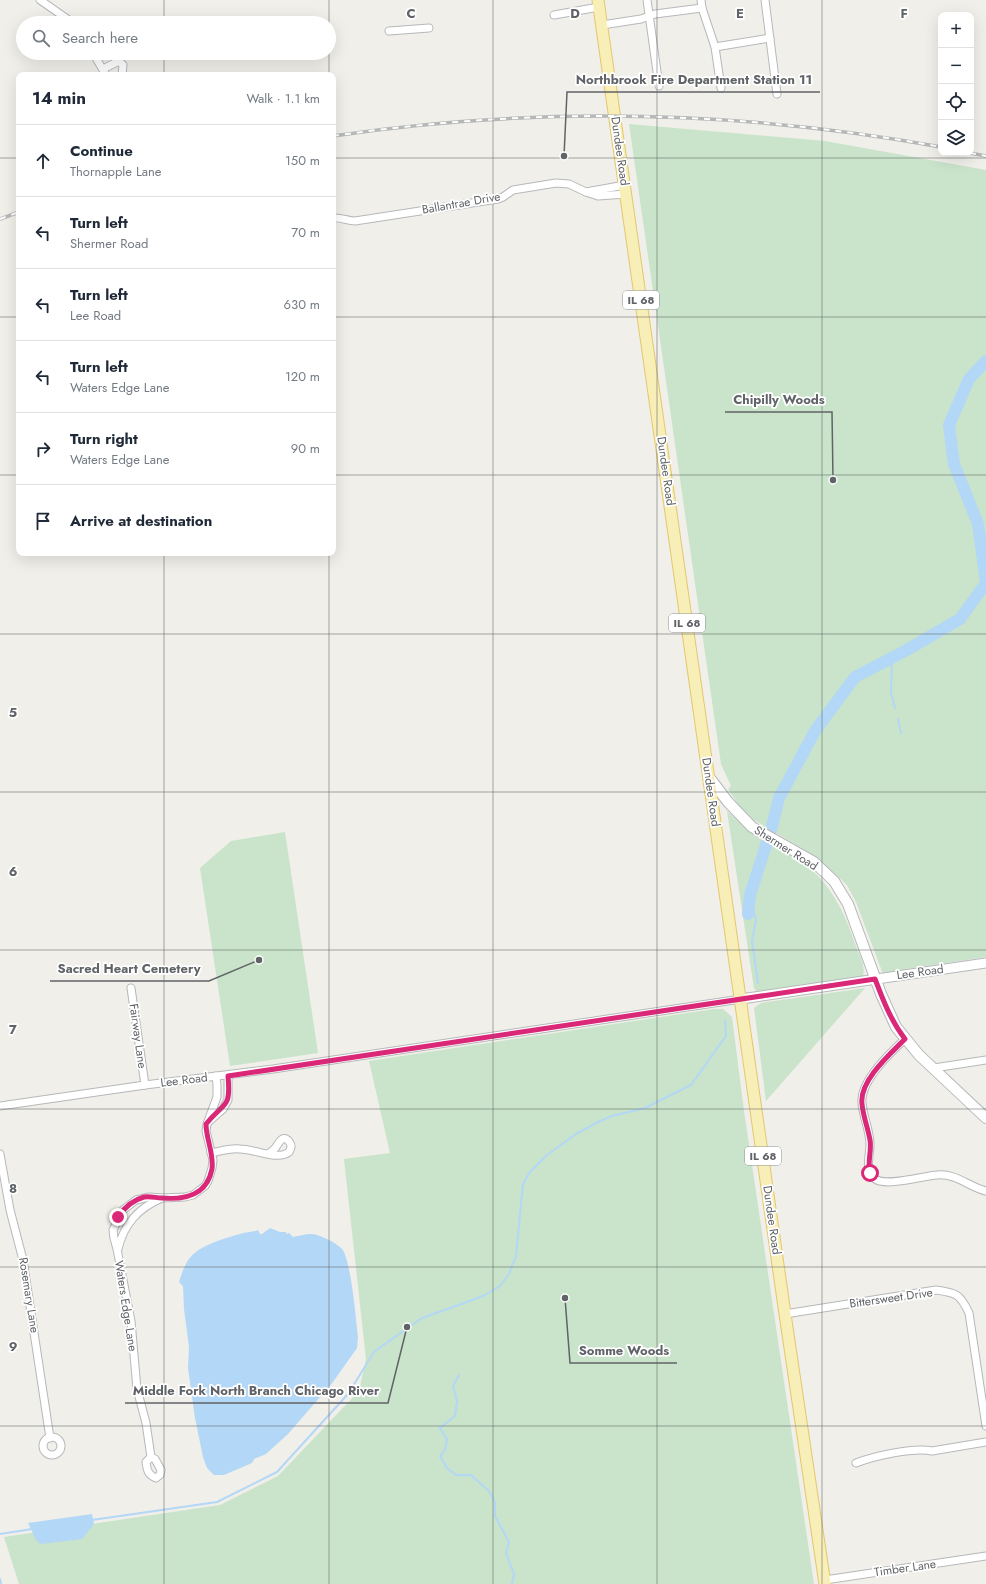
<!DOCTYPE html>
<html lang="en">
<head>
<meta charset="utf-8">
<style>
	:root { --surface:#fff; --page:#f2f2f3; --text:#1f2937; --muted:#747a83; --line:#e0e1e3 }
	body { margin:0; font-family:Jost,sans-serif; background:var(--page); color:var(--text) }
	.controls { position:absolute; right:12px; top:12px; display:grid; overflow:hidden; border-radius:8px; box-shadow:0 4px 16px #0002 }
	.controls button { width:36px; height:36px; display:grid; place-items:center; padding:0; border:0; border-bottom:1px solid var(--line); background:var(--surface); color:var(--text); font:20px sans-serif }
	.stop { position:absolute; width:12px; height:12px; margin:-9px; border:3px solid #db2777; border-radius:50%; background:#fff }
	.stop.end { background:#db2777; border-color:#fff; box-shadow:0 1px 4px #0008 }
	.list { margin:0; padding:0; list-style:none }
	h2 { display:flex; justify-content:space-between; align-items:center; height:52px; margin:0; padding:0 16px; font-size:17px }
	h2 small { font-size:13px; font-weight:400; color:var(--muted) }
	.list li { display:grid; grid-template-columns:26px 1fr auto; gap:12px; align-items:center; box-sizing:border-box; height:72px; padding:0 16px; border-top:1px solid var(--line) }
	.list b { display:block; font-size:15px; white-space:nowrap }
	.list p { margin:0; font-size:13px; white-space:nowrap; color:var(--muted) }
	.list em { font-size:13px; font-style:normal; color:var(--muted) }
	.icon { flex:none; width:22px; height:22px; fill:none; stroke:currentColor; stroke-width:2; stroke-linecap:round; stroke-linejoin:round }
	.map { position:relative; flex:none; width:986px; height:1584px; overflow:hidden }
	.search { position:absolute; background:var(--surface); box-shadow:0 4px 16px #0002; left:16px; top:16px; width:320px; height:44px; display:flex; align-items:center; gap:10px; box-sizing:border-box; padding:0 14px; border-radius:22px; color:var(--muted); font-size:15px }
	.panel { position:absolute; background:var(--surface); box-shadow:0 4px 16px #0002; left:16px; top:72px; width:320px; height:484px; border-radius:8px }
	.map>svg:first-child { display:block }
	.green { fill:#c9e4ca }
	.water { fill:#b3d7f6 }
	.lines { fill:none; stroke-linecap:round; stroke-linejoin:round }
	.stream { stroke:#b3d7f6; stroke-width:2 }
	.river { stroke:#b3d7f6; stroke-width:12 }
	.minor-casing { stroke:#b6b8bb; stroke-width:9 }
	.tertiary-casing { stroke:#b6b8bb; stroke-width:11 }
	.secondary-casing { stroke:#b5b7bb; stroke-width:12 }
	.primary-casing { stroke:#e3c76f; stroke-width:13 }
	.minor { stroke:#fff; stroke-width:7 }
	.tertiary { stroke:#fff; stroke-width:9 }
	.secondary { stroke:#fff; stroke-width:10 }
	.primary { stroke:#f7efb7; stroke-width:11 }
	.rail-casing { stroke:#b6b7b7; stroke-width:3.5 }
	.rail { stroke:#fff; stroke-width:2; stroke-dasharray:6; stroke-linecap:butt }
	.route { stroke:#db2777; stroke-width:5 }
	.grid { fill:none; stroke:#606367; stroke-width:1; stroke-opacity:0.55 }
	.labels { text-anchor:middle; stroke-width:3.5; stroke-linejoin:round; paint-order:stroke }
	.shield { fill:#fff; stroke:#909295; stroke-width:1 }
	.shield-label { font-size:11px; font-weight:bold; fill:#606367 }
	.street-label { font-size:12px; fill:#606367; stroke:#fff }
	.grid-label { font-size:13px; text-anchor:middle; font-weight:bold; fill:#606367; stroke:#fff; stroke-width:3.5; stroke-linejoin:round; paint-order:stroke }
	.leader { fill:none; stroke:#606367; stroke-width:1.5 }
	.callout-dot { fill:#606367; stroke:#fff; stroke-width:1.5 }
	.callout-label { font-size:13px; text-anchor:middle; font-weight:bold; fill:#606367; stroke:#fff; stroke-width:3.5; stroke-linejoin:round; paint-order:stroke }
</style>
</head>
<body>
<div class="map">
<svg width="986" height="1584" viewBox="0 0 986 1584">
	<rect width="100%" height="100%" fill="#f0efe9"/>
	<g class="green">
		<polygon points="629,124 825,141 986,170 986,957 906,969 906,970 883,974 856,902 847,885 817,857 754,820 740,807 728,789 731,786 721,764"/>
		<path d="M727,811C737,820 746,830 757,837C777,850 801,858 817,875C835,893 846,917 854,941C858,952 866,965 863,976L757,992L754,988L753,982Z"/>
		<polygon points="285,832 318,1053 230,1066 200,868 231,841"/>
		<polygon points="865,988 766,1101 754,1008 761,1003"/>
		<polygon points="714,1009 723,1009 732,1017 744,1111 814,1584 19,1584 4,1537 220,1505 278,1476 359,1391 366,1359 344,1159 390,1153 369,1061"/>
	</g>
	<g class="water">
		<path d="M270,1228L280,1232H286V1234L289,1233L293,1237C299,1236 305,1234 311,1234C319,1234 337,1243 342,1249C351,1260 356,1320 358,1337L357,1348L333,1382L288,1434L266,1454L254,1459L252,1463L224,1475H214L207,1468L203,1457L195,1418L188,1368L189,1347L184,1309L183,1286L179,1282C181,1276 183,1269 186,1264C195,1245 224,1239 243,1233C248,1232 253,1232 258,1230L260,1234H262Z"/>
		<polygon points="92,1514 94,1524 82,1539 41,1544 36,1540 28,1523"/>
	</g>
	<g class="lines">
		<g class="stream">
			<polyline points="892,658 891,693 895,708"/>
			<polyline points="898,719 901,733"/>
			<polyline points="750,895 756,920 752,941 758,983"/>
			<polyline points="459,1375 453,1386 457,1401 455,1416 440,1428 447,1439 445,1450 440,1456 447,1468 456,1475 471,1475 489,1491 495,1502 495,1516 509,1542 506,1553 514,1574 512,1584"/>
			<polyline points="92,1520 217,1502 277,1472 348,1394 374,1352 378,1349 422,1318 467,1302 485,1295 500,1286 509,1274 516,1256 523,1184 530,1172 547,1155 576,1134 598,1122 612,1116 645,1108 691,1085 726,1036 725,1020"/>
			<polyline points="0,1534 32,1529"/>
			<polyline points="0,1579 1,1584"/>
		</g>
		<polyline class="river" points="748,914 750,895 771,830 779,798 815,731 855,677 905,651 960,619 986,583 978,524 954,464 949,425 969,379 986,361"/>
		<g class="minor-casing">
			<g id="minor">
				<polyline points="40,0 73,23"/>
				<polyline points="647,0 659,86"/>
				<polyline points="701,0 702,8 715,47 721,88"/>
				<polyline points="765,0 777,94"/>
				<polyline points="554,15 599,7"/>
				<polyline points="602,25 641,19 655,14 702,8"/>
				<polyline points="389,31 429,28"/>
				<polyline points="715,47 770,38"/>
				<polyline points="93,53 106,75"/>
				<polyline points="103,69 119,61 123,65 122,75"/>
				<polyline points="586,192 625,185"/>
				<path d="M333,218C341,217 347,221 355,221L498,199L503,197L513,190L556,183L569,184L586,192L598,196L626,194"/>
				<polyline points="131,988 145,1085"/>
				<path d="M905,1039C890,1053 860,1081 862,1103C863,1117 870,1130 870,1145C870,1155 864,1171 875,1179C886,1187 923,1176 937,1175C956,1173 969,1187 986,1191"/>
				<polyline points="934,1068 986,1060"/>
				<polyline points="0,1106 145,1085 273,1069 741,999"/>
				<polyline points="208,1122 223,1109 228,1100 228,1076"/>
				<path d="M211,1153C221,1151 230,1148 240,1149C255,1149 278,1161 289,1152C291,1149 292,1146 290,1143C284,1133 279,1142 276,1147C274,1150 271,1152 268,1154"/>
				<polyline points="0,1154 10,1210 23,1260 50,1438"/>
				<path d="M118,1249C124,1224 138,1208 162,1198"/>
				<path d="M785,1314L936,1290C957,1293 960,1294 969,1313L986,1426"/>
				<circle cx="52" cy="1446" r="9"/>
				<path d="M151,1457L155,1459L161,1470L160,1475L156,1478C148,1475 147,1470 146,1462L151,1457L146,1423L137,1389L131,1321L117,1249L114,1238L113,1230L123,1210L136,1200L149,1197L162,1198L185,1197L193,1195L205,1186L208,1181L212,1168L213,1160L206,1131L207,1124L217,1097V1085L216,1076"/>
				<path d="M856,1463C874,1456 914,1447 932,1451L986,1442"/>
				<polyline points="825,1580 986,1556"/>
			</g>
		</g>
		<g class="tertiary-casing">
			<polyline id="tertiary" points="741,999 986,963"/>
		</g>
		<g class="secondary-casing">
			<polyline id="secondary" points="709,777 728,802 752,827 814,862 834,881 848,904 881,994 896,1027 919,1055 986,1118"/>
		</g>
		<g class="primary-casing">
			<polyline id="primary" points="598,0 785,1314 825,1584"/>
		</g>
		<use href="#minor" class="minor"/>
		<use href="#tertiary" class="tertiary"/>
		<use href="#secondary" class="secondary"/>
		<use href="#primary" class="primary"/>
		<g class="rail-casing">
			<g id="rail">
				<path d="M333,136C537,106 739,110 941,147"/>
				<polyline points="970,153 986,156"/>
				<polyline points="0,219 19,212"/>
			</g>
		</g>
		<use href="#rail" class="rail"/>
	</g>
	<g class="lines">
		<path class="route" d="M118,1217C124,1208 133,1200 144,1197C151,1196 156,1198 162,1198C186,1200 207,1195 212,1169C214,1153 206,1139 206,1124C225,1101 231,1109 228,1076L875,979C883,1000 891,1021 905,1039C890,1054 859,1081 862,1104C863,1116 868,1128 870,1140C872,1151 867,1162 870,1173"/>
	</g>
	<path class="grid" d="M164,0V23M329,0V23M493,0V1584M657,0V1584M822,0V1584M164,53V75M329,53V75M0,158H19M333,158H986M0,317H19M333,317H986M0,475H19M333,475H986M164,553V1584M329,553V1584M0,634H986M0,792H986M0,950H986M0,1109H986M0,1267H986M0,1426H986"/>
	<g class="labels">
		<g class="shield">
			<rect x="623" y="291" width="36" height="18" rx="3"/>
			<rect x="669" y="614" width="36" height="18" rx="3"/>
			<rect x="745" y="1147" width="36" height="18" rx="3"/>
		</g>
		<g class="shield-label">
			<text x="641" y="304">IL 68</text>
			<text x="687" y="627">IL 68</text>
			<text x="763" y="1160">IL 68</text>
		</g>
		<g class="street-label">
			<text transform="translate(620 151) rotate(82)" y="4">Dundee Road</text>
			<text transform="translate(461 203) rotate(-10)" y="4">Ballantrae Drive</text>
			<text transform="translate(666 471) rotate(82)" y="4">Dundee Road</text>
			<text transform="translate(711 792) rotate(82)" y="4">Dundee Road</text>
			<text transform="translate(786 848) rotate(32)" y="4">Shermer Road</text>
			<text transform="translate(920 972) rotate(-8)" y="4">Lee Road</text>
			<text transform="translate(138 1036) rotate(82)" y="4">Fairway Lane</text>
			<text transform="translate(184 1080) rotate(-7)" y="4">Lee Road</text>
			<text transform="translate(772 1220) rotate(82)" y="4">Dundee Road</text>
			<text transform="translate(29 1295) rotate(81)" y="4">Rosemary Lane</text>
			<text transform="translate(891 1298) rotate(-8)" y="4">Bittersweet Drive</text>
			<text transform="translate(126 1306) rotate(81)" y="4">Waters Edge Lane</text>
			<text transform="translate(905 1568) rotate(-8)" y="4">Timber Lane</text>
		</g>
	</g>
	<g class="grid-label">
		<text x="411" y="18">C</text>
		<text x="575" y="18">D</text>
		<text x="740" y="18">E</text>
		<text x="904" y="18">F</text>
		<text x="13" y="717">5</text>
		<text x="13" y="876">6</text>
		<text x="13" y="1034">7</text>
		<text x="13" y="1193">8</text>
		<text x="13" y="1351">9</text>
	</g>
	<path class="leader" d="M564 156L567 92H820M833 480L832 412H725M259 960L209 981H50M565 1298L570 1363H677M407 1327L388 1403H125"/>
	<g class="callout-dot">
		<circle cx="564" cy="156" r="4"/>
		<circle cx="833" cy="480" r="4"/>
		<circle cx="259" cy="960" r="4"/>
		<circle cx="565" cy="1298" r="4"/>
		<circle cx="407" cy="1327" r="4"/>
	</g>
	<g class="callout-label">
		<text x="694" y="84">Northbrook Fire Department Station 11</text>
		<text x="779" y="404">Chipilly Woods</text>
		<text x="129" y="973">Sacred Heart Cemetery</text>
		<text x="624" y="1355">Somme Woods</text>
		<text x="256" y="1395">Middle Fork North Branch Chicago River</text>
	</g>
</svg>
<div class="controls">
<button>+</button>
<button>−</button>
<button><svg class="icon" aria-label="locate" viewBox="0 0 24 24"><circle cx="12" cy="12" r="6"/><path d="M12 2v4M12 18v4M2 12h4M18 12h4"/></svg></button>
<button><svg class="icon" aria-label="layers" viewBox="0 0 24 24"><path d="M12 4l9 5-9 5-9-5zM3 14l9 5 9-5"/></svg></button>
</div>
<div class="stop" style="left:870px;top:1173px"></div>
<div class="stop end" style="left:118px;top:1217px"></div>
<div class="search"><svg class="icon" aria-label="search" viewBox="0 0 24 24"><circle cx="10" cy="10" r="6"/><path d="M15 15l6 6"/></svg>Search here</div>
<section class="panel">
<h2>14 min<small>Walk · 1.1 km</small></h2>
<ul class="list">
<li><svg class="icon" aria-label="ahead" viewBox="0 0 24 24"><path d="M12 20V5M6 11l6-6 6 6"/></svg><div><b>Continue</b><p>Thornapple Lane</p></div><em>150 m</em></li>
<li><svg class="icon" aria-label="left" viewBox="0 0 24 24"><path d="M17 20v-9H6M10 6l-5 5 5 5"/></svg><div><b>Turn left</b><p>Shermer Road</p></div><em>70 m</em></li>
<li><svg class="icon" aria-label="left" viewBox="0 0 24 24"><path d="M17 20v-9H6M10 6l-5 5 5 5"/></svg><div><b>Turn left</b><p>Lee Road</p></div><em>630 m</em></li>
<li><svg class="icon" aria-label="left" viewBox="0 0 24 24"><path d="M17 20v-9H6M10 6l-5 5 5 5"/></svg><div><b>Turn left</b><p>Waters Edge Lane</p></div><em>120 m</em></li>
<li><svg class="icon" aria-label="right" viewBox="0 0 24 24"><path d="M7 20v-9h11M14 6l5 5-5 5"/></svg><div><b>Turn right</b><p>Waters Edge Lane</p></div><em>90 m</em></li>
<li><svg class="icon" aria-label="arrive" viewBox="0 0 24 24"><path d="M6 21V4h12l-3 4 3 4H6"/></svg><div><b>Arrive at destination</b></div></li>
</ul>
</section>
</div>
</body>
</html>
